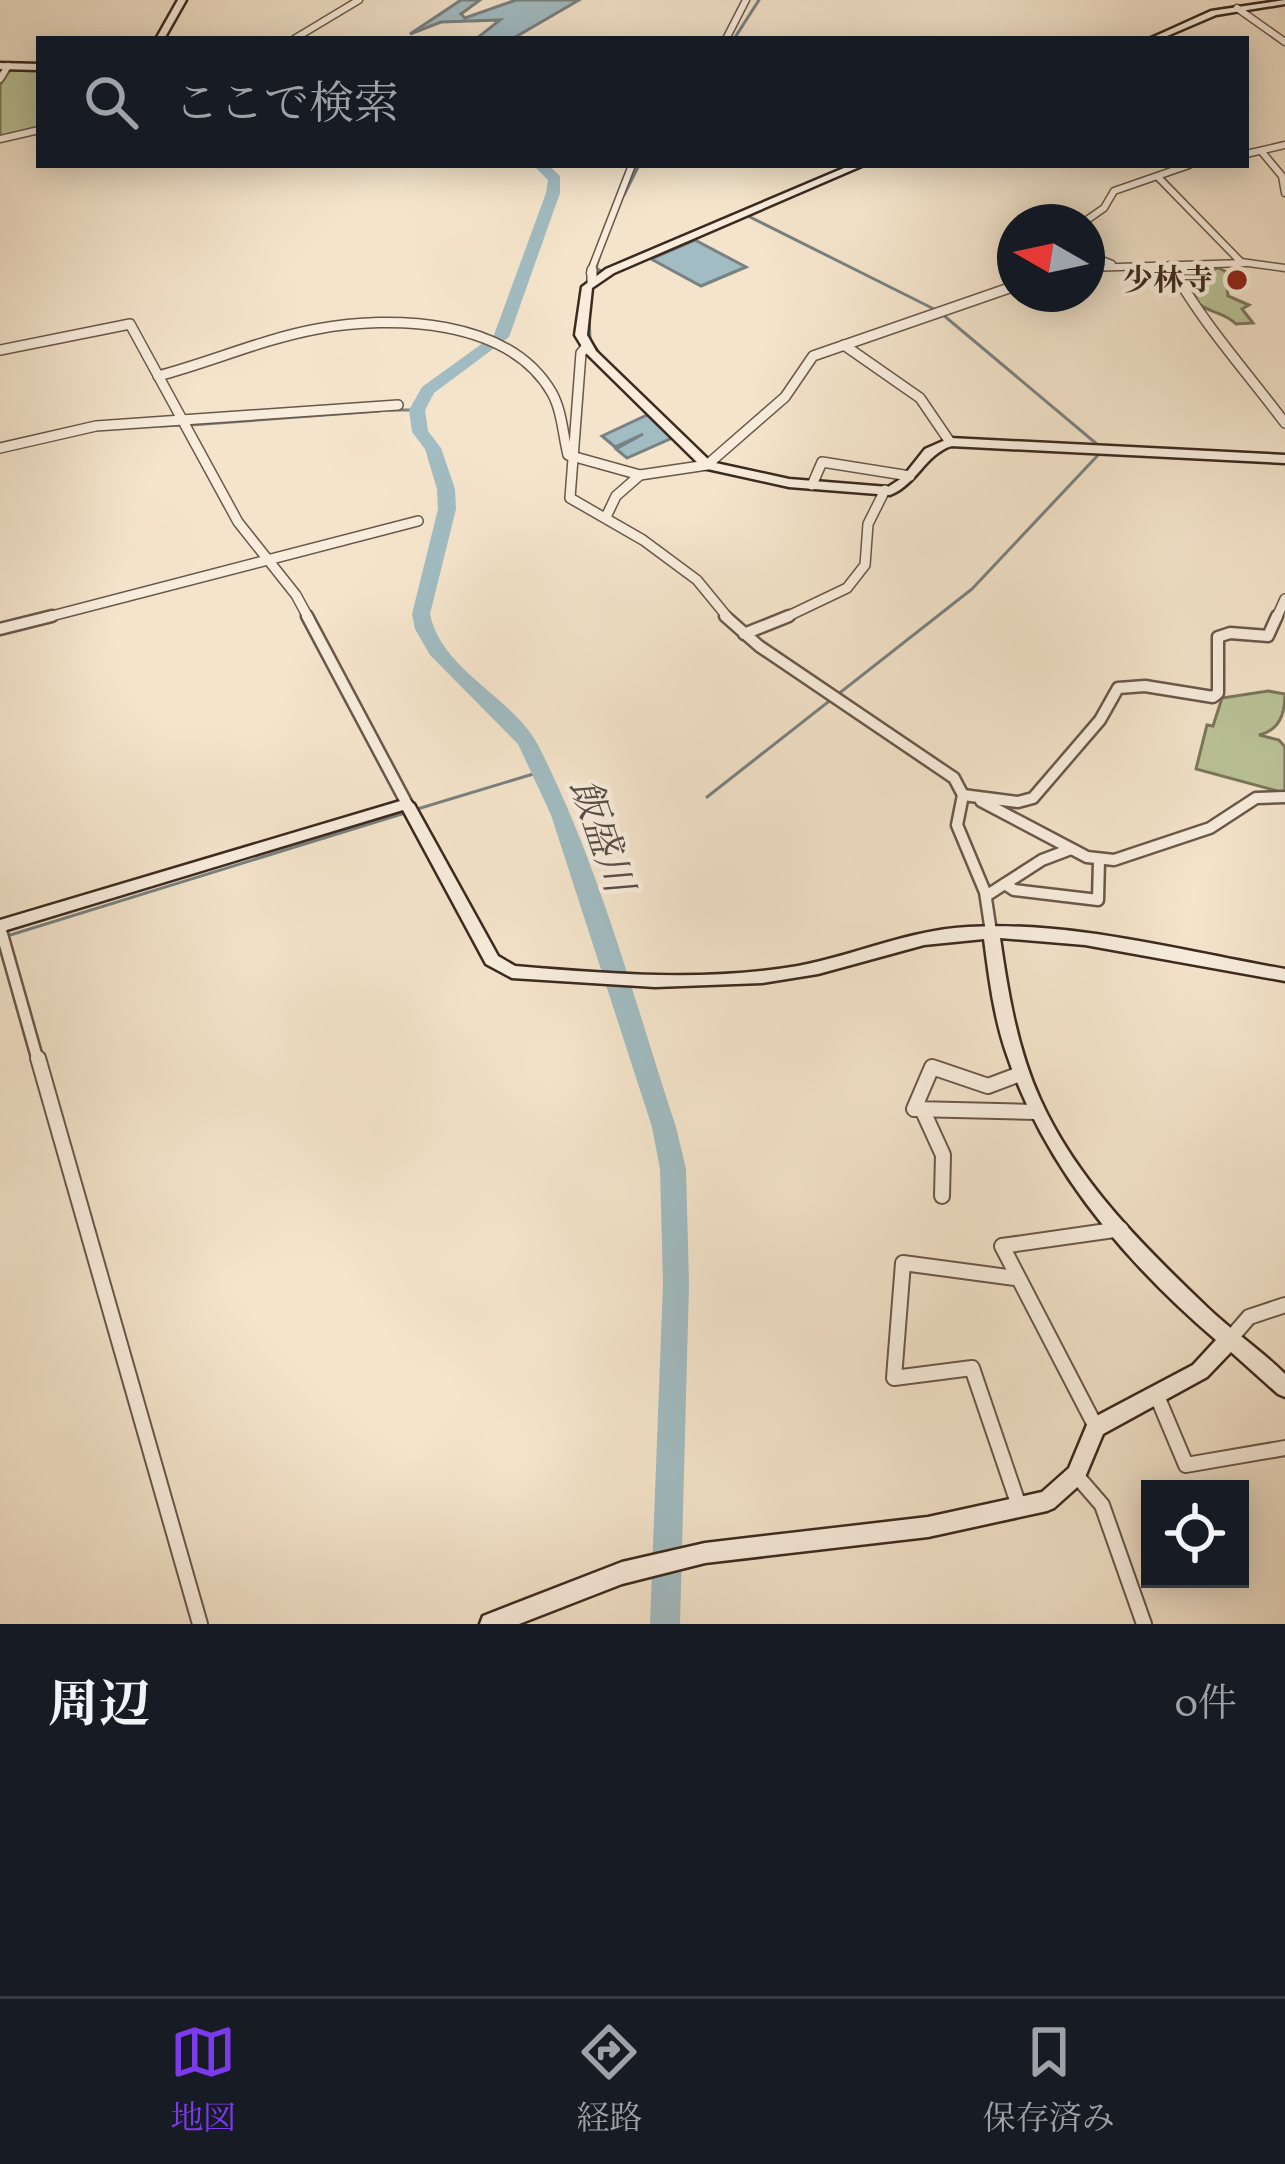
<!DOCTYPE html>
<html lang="ja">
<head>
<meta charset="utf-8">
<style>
	:root { --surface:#171b24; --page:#20242c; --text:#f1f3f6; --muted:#9ea1a6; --line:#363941; --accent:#7c3aed }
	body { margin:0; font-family:Vollkorn,"Noto Serif JP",serif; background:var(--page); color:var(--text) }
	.controls { position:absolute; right:36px; bottom:36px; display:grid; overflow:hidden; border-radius:0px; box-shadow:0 6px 30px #0003 }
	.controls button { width:108px; height:108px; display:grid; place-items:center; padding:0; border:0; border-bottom:3px solid var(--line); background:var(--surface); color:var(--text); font:60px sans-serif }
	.compass { position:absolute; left:997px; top:204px; width:108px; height:108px; border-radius:50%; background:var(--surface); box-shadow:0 6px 30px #0003; rotate:279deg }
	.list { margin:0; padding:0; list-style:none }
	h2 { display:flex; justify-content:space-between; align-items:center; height:156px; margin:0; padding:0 48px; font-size:51px }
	h2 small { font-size:39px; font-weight:400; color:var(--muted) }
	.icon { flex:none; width:66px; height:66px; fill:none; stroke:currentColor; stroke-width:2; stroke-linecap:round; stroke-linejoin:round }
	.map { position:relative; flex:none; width:1285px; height:1624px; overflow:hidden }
	.search { position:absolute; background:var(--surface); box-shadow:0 6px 30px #0003; left:36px; right:36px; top:36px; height:132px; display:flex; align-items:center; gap:30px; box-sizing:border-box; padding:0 42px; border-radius:0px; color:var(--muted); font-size:45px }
	.sheet { height:372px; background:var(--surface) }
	nav { display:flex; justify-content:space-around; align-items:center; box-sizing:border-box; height:168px; border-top:3px solid var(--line); background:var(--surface); font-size:33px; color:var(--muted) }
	nav a { display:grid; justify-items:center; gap:6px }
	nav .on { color:var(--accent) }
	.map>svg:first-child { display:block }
	.green { fill:#bac498; stroke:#7b765c; stroke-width:3 }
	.water { fill:#a1bcc2; stroke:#798181; stroke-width:3 }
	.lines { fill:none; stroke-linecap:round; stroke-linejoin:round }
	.stream { stroke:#798181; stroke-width:3 }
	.river { fill:#a1bcc2; fill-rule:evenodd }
	.street-far3-casing { stroke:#6a584a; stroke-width:9 }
	.street-far2-casing { stroke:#6a584a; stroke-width:12 }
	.street-far1-casing { stroke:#6a584a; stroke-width:15 }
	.street-casing { stroke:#6a584a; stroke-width:18 }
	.secondary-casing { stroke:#3c291f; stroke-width:5 }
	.street-far3 { stroke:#f8eddd; stroke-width:6 }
	.street-far2 { stroke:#f8eddd; stroke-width:9 }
	.street-far1 { stroke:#f8eddd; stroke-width:10 }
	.street { stroke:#f8eddd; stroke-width:14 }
	.secondary { fill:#f8eddd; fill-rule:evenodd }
	.poi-dot { fill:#8f2418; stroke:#f8eddd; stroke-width:4.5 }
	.labels { text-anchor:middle; stroke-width:9; stroke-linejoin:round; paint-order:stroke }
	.far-poi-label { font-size:30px; font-weight:bold; fill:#3c291f; stroke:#f8eddd; text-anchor:end }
	.water-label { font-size:39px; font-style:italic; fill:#554e48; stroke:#f8eddd }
</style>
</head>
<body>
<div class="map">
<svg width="1285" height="1624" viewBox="0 0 1285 1624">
	<rect width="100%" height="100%" fill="#f4e4cb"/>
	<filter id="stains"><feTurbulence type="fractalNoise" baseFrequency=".00167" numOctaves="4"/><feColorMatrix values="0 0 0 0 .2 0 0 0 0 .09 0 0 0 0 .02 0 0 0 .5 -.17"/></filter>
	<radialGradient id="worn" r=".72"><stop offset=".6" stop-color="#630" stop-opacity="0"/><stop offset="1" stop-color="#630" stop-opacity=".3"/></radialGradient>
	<g class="green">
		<polygon points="10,70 39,70 39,128 0,137 0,85"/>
		<path d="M1218,268L1231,274L1235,283L1227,287L1228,296L1249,305L1242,309L1253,323L1236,324C1223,311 1210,314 1196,302V288L1203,283L1186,276Z"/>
		<path d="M1268,691L1285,694C1285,715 1279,730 1259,735L1279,740L1285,747V793L1196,769L1207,725L1213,726L1222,698Z"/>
	</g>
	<g class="water">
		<polygon points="461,0 480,0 461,14 465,18 516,0 579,0 512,39 476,39 500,20 441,22 410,34"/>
		<polygon points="695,240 746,267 701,286 651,259"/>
		<polygon points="647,415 672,438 627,458 616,449 643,434 615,447 602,436"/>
	</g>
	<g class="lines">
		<g class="stream">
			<polyline points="734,39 759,0"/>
			<polyline points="1146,39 1219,9 1283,0"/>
			<polyline points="624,195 639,165"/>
			<polyline points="740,212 934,309"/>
			<polyline points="600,254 596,268 601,271"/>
			<polyline points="619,263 850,165"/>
			<polyline points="589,314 590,339 598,351"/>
			<polyline points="389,410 417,410"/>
			<polyline points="191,425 379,411"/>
			<polyline points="161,426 182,425"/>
			<polyline points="707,797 972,589 1099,454 1098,445 942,314"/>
			<polyline points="414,810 543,771"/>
			<polyline points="7,936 405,813"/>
		</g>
		<path class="river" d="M533,165H548L560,176V193L509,337L434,393L425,410L428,431L441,448L455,489L456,509L430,614C442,672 513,696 539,747C600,867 634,1000 676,1127L686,1169L689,1284L680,1624H650L663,1284L660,1169L652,1127L551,815L518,744L430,655L415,629L412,614L438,509L437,489L425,449L412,432L409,410L422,387L494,335L546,193L548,180Z"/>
		<g class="street-far3-casing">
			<g id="street-far3">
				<polyline points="1237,8 1285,42"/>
				<polyline points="294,39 359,0"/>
				<polyline points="726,39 746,0"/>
				<polyline points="0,79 8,66"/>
				<polyline points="0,139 39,130"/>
				<polyline points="1262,152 1282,176 1285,193"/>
				<polyline points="1246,154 1285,145"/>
				<polyline points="1158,177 1241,262 1285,268"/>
				<polyline points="1084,222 1104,208 1114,191 1189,165"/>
				<polyline points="1087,254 1112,264"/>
				<polyline points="1170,265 1174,273"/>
				<polyline points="1087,268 1245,263"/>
				<polyline points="590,273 632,165"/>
			</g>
		</g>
		<g class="street-far2-casing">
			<g id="street-far2">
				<polyline points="592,270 592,282"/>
				<path d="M1173,270C1204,325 1246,371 1285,423"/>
				<polyline points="844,345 920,398 950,442"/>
				<polyline points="587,346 581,353 570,498 643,540 697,580 729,619"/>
				<polyline points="0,350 130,324 238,522 296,595 309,619"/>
				<path d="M158,376C211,362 263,339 317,329C391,315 509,318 552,393C562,411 563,435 568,455L640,475L707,465L785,397L813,356L1015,286"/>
				<polyline points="0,448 96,426 398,405"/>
				<polyline points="812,485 822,462 910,476"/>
				<polyline points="606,517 616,496 640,475"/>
				<polyline points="40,619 418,521"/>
				<polyline points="782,619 847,588 865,565 868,524 885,490"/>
				<polyline points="1276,619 1285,599"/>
			</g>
		</g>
		<g class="street-far1-casing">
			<g id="street-far1">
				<polyline points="307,616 407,804"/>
				<polyline points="725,616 759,646 954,778 963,795 957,825 985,892 991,932"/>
				<polyline points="0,629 52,616"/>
				<polyline points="744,634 789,616"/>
				<polyline points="963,795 1018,802 1033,798 1100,720 1118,688 1145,686 1213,697 1218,693 1218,637 1230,633 1268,636 1277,616"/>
				<polyline points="981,801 1087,857 1114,860 1210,828 1256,798 1285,797"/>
				<polyline points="1005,884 1014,890 1098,900 1099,860"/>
				<polyline points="986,896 1042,860 1071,849"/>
				<polyline points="0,927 38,1061"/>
			</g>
		</g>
		<g class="street-casing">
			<g id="street">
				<polyline points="38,1058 200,1624"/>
				<polyline points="1020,1074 988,1086 932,1067 914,1109 1035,1112"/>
				<polyline points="922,1109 943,1155 942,1196"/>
				<polyline points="1015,1278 903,1263 894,1378 972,1368 1019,1506"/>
				<polyline points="1230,1339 1249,1317 1285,1305"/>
				<polyline points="1157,1396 1186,1465 1285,1448"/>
				<polyline points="1096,1427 1002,1246 1121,1229"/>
				<polyline points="1076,1475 1102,1505 1144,1624"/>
			</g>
		</g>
		<g class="secondary-casing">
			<g id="secondary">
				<polygon points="178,0 186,0 164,39 156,39"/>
				<polygon points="1285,0 1285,4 1216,15 1160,39 1149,39 1211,11"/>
				<polygon points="0,63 39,64 39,70 0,69"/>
				<path d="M851,165H864L614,273L592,288L587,335L596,351L711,462L789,479L888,487L902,478L925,449L950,438L1285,455V463L951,446C924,456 917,484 890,495L789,487L703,468L586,353L575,335L582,287L606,269Z"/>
				<path d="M407,799L414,804L498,956L515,966C609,974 705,982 798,966C856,955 909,930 968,927C1074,921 1181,951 1285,969V981L1085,945L1000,938C1008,993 1017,1048 1040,1099C1077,1181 1144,1247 1208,1308C1232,1331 1261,1350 1285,1374V1397L1278,1394L1231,1352L1207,1377L1103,1434L1083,1482L1054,1508L1047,1511L928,1537L705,1563L622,1584L519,1624H480L483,1616L622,1562L705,1543L928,1517L1042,1492L1069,1468L1089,1420L1193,1365L1216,1340C1127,1264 1045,1168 1007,1055C994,1018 989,978 984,939L924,945L818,974L762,983L655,987L512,978L486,964L403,810L0,932V920Z"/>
			</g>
		</g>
		<use href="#street-far3" class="street-far3"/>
		<use href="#street-far2" class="street-far2"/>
		<use href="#street-far1" class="street-far1"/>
		<use href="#street" class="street"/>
		<use href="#secondary" class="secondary"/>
	</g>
	<circle class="poi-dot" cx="1237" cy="280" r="12"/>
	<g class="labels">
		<g class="far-poi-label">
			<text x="1213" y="290">少林寺</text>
		</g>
		<g class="water-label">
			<text transform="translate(603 835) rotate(71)" y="14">飯盛川</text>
		</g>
	</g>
	<rect width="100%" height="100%" filter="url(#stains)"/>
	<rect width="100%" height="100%" fill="url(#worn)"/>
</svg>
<div class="controls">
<button><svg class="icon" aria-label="locate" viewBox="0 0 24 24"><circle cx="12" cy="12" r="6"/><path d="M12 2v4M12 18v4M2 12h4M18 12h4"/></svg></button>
</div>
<svg class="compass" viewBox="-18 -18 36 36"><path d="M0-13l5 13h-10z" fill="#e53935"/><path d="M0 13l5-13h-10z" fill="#9ea1a6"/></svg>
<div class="search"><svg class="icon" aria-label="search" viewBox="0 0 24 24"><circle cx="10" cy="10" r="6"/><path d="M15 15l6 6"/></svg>ここで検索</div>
</div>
<section class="sheet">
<h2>周辺<small>0件</small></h2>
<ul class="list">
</ul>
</section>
<nav>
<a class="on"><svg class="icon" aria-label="map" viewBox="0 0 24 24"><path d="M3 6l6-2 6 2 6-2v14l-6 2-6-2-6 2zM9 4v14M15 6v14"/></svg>地図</a>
<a><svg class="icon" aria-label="directions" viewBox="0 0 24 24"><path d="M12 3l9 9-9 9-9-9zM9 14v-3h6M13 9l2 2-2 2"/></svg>経路</a>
<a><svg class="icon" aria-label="saved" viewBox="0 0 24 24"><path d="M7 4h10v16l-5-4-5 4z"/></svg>保存済み</a>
</nav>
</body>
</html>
